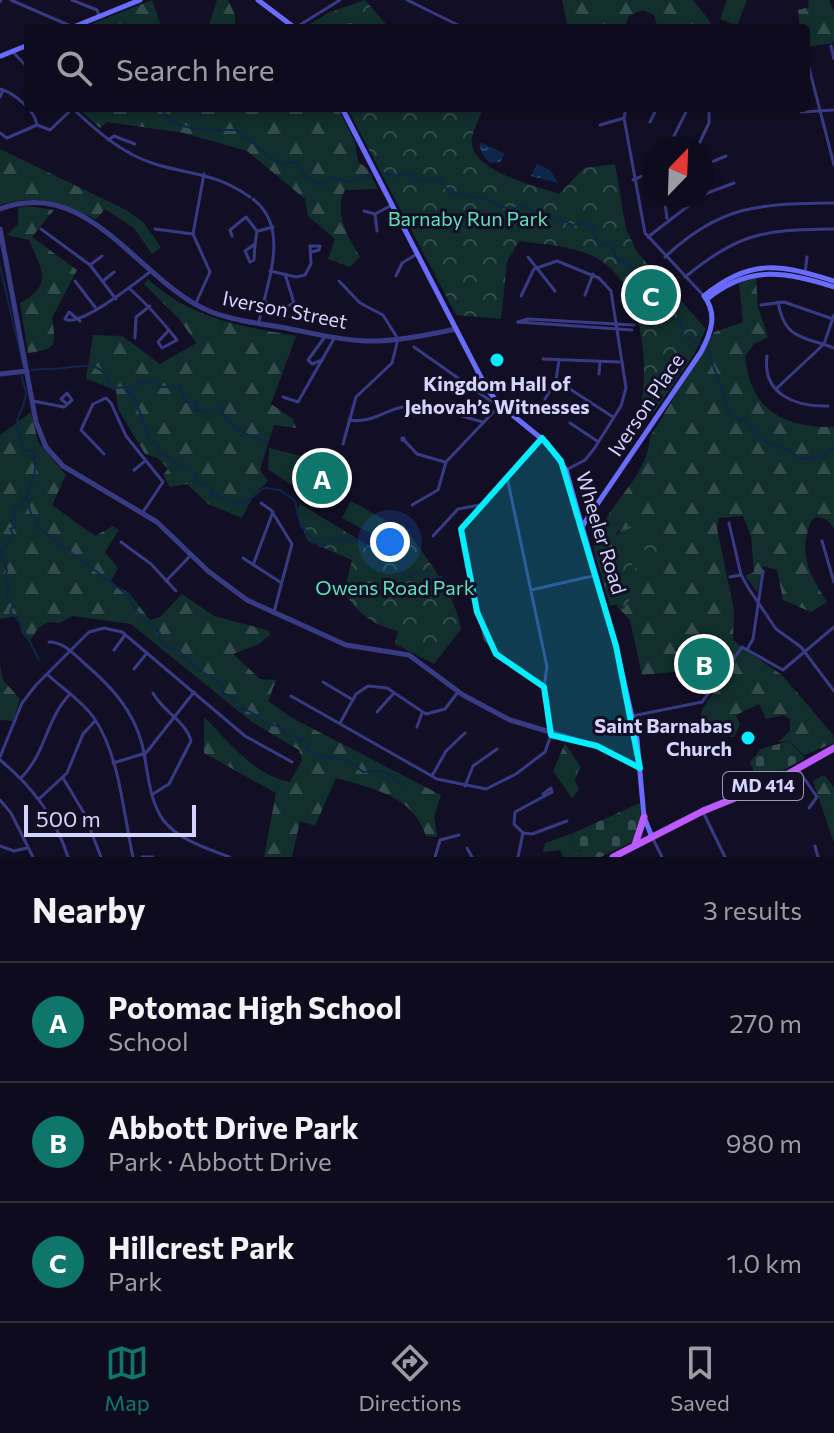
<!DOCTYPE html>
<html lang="en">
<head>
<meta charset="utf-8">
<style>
	:root { --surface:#0e0b1c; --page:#1c1929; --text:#f1f3f6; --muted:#9b9ba3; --line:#2e2b3b; --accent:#0f766e }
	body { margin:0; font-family:Commissioner,sans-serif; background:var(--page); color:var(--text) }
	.compass { position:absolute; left:642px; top:136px; width:72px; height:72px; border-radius:50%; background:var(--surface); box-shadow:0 4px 12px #0003; rotate:23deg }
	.scale { position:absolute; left:24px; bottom:20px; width:172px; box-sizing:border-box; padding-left:8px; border:4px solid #d6d3ff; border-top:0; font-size:22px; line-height:28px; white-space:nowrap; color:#d6d3ff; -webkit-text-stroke:6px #120f25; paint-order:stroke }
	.you { position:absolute; left:390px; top:542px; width:28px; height:28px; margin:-20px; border:6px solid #fff; border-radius:50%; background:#1a73e8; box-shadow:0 0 0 12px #1a73e833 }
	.badge { display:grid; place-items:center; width:52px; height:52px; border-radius:50%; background:var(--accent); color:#fff; font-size:26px; font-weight:700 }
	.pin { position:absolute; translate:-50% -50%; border:4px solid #fff; box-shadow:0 2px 8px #0006 }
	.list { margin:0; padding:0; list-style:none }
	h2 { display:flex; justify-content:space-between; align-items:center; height:104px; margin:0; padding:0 32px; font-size:34px }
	h2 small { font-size:26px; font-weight:400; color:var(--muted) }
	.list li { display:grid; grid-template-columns:52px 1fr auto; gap:24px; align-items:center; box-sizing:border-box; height:120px; padding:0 32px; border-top:2px solid var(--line) }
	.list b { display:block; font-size:30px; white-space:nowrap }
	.list p { margin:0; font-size:26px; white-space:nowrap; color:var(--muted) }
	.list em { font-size:26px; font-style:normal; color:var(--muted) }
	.icon { flex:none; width:44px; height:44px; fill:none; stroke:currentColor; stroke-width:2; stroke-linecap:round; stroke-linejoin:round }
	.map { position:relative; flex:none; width:834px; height:857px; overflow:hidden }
	.search { position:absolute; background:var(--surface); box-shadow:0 4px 12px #0003; left:24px; right:24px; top:24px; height:88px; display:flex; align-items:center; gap:20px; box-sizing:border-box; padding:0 28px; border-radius:8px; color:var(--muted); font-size:30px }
	.sheet { height:464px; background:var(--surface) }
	nav { display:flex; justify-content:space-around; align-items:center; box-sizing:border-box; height:112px; border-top:2px solid var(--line); background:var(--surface); font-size:22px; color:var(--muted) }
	nav a { display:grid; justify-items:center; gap:4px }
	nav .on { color:var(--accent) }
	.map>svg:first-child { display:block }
	.forest { fill:url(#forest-firs) }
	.cemetery { fill:url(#cemetery-stones) }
	.park { fill:url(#park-crowns) }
	.pitch { fill:#122f2d }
	.water { fill:url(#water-ripples) }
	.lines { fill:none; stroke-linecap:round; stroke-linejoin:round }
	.stream { stroke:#0d274b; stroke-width:2 }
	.minor { stroke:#393a84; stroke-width:3 }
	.tertiary { stroke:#393a84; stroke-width:5 }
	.secondary { stroke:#6a6cff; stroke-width:5 }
	.primary { stroke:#ba5aff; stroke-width:7 }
	.marked { fill:#00effe; fill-opacity:0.2; stroke:#00effe; stroke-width:6; stroke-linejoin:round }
	.poi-dot { fill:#00effe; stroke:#120f25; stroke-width:3 }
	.labels { text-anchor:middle; stroke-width:6; stroke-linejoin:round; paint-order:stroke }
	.shield { fill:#120f25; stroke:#9b98be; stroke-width:2 }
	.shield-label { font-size:18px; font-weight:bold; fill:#d6d3ff }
	.park-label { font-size:20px; fill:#5ee0ba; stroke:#120f25 }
	.street-label { font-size:20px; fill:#d6d3ff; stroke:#120f25 }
	.poi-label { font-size:20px; font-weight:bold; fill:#d6d3ff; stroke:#120f25 }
</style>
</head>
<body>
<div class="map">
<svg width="834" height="857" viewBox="0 0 834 857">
	<defs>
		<pattern id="forest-firs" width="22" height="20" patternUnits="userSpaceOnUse" patternTransform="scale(2)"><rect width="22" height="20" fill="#122f2d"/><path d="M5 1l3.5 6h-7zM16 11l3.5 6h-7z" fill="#344c4c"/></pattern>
		<pattern id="cemetery-stones" width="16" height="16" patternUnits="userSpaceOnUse" patternTransform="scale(2)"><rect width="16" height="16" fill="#122f2d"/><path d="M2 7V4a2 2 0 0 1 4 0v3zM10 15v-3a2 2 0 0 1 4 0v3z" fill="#344c4c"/></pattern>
		<pattern id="park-crowns" width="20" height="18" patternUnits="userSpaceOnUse" patternTransform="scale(2)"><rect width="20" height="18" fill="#122f2d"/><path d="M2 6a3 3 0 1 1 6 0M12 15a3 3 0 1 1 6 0" fill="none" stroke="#344c4c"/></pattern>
		<pattern id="water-ripples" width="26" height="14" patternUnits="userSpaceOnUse" patternTransform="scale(2)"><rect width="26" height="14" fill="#0d274b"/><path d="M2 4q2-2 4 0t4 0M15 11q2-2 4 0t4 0" fill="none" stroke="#304566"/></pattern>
	</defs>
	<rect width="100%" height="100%" fill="#120f25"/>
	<g class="forest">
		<polygon points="152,0 162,28 101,28 92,24"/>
		<polygon points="217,0 228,0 235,15 235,28 208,28"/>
		<polygon points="562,0 693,0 715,28 658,28 654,15 643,10 629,16 624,28 568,28"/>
		<polygon points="808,0 829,0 834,12 834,43 806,47 806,28 800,28 798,10 809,7"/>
		<path d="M78,108H338L355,142L358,162L367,168L378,189L345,190C333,212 348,237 360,257L350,267L328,259L335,239L308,216L305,199L247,151L184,133L107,122L100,128Z"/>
		<path d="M0,149L126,210L143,222L161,247L152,254L134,228L105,209L96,219C62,204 37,193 0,205Z"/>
		<path d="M29,206L54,210L32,237L77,270L52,318C56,344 58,349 28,353L20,303C54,284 42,271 29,240L7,235L18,224V208Z"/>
		<path d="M756,278L758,307L768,337L754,344L745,356C750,410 783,428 834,427V528L826,519L816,517L811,521C798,554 809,574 827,602L811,612L783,600L777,570L763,566L757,592L745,576L754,572L751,536L743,516L719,518L717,528L734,610L733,640L686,639L673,672L642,675L630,620L615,604L624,609L620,529L611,541L593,547C603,506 647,481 650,437L714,332L743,322L739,283Z"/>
		<path d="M148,279C191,319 240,326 296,336L271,404L293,419L296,428L274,425L260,470L268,481L253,496L242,518L208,504L187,484L170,487L163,475L168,469L158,458L145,454L118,409L116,390L86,379L93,335L122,336L160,364L196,343L180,320L144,284Z"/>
		<path d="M31,412L38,442L66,475L52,505L95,536L113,526L119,530L105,552L118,568L110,583L129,593L150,620L160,617L182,594L214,616L267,630L271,634L259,644L233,654L260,679L276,680L268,701L292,718L441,795L434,817L437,837L426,836C412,795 374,789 336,778L315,826L300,821L292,857H264L276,793L204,753V717C228,741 255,776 290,782L302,760L299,750L252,722L131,624L73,616L59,623L48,622L38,628L29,642L22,633L17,616L0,619V435Z"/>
		<polygon points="743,648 782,675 833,735 834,743 804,755 789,741 778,742 790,731 790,719 783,715 766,719 759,704 736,715 740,725 734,737 723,736 699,721 703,708"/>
		<polygon points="0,664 3,680 20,699 13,721 0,720"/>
		<polygon points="565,743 580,766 575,780 579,790 572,798 553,771"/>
		<polygon points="824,775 834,787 834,843 813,781"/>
		<polygon points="571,834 578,857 563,857 560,850 543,852 545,843"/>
	</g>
	<g class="cemetery">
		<polygon points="789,741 805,758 759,784 750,762 761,749"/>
		<polygon points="640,803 641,819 634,841 601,857 578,857 571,834"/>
	</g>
	<g class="park">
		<polygon points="365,0 389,28 304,28 328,13"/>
		<path d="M347,108H484C480,117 474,128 472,137C466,171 535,185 559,194L584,168L615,164L626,229L637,252L706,329L694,354L652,415L641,404C649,364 642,293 607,265C584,246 548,245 519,241L507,262L501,319L456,315Z"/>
		<path d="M300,504L376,550L393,543L402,523C424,557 454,588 461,629L434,664L395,644L398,631C374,626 357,613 344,592L352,560L308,541L296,512Z"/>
		<path d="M639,522L661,538L659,552L624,609L617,604L610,606L593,547C612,541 620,529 639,522Z"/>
		<polygon points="685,639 733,640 743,648 717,686 698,672 673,672"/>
	</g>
	<g class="pitch">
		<polygon points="727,0 747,0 737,26 720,19"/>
		<polygon points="269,448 301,456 291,485 268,469"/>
		<polygon points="351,501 385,520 375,536 342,518"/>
		<polygon points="635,526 650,563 634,569 619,533"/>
		<polygon points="685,647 724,648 725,665 715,680 700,670 700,664 685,664"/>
	</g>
	<g class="water">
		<polygon points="479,143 482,143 505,154 500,162 490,163 482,154"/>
		<polygon points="537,164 550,170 558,183 531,176"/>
	</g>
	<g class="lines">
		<g class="stream">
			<path d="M161,108C175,135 213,129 236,130L281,165L295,162L305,175L320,185L333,177L347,182L371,175"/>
			<path d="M381,172L393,176L407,173L422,181L440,179L448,191L488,200L510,210L525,205C540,221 556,214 572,225L585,223L593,229L598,244L611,246L618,260L633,268L642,287L660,297L671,317L681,321L683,334L701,345"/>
			<polyline points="0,266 23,365"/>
			<path d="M707,348L730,414C753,422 749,431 765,441C777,449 788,446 799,459L820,457L834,448"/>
			<path d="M32,370C43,368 50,370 63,368C90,365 103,361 113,389L123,387L136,401L149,439L156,443L160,453L195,473V480L211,488L210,495L216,494L234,504L247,501L264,488L280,490L295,501L301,526L320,547L329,541L355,539L374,552L384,548L395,553L402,550L407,557L399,573L411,577L415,572L428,571L429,578L442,577"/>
			<path d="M22,376C22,382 27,390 26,396C17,429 10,415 25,451L32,450C41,467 29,502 14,509L15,516L10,521L15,527L10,529L13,534L1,551L7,570L5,578L9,581L7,597L13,605L10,612L20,622L39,660"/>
			<path d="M126,392L136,388L137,381L143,383L156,379L160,387H180L186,402L198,403L196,410L210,412L221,407C224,427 250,436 268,442"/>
			<path d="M27,498L31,514L39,519L36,526L129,596L135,610L160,633L159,640L169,649L176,648L199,670L222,683L223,693L233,698L238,708C256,709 260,725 279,726L288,737L297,736L309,745L305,748L315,755L348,760L363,772L383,771L404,785"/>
		</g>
		<g class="minor">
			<polyline points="11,0 73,27"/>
			<polyline points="72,0 97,10 99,15"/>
			<polyline points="407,0 464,28"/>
			<polyline points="0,2 1,0"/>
			<polyline points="295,28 340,0"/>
			<polyline points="831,46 834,59"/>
			<polyline points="12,51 28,68"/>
			<polyline points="806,56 834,165"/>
			<path d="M0,89C14,93 35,110 37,125"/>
			<polyline points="0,97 3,90"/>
			<path d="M72,108C97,131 122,154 155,164C195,176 213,172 250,197"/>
			<polyline points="626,108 624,118 645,233 703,295"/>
			<polyline points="801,112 834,110"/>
			<polyline points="650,122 657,108"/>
			<polyline points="37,125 50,130 72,109"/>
			<polyline points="600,125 624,118"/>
			<polyline points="0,133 7,138 37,125"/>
			<polyline points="108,140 114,136 135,144"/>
			<polyline points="668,148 688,108"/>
			<polyline points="697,148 709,123 709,108"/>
			<polyline points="702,166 726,156"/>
			<polyline points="633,180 654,171"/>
			<polyline points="702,195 734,183"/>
			<polyline points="664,196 667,218"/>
			<path d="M253,199C291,228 267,282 259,322"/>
			<polyline points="364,211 375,214 392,205"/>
			<polyline points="375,214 377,231"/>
			<polyline points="41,229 90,265 116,299"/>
			<polyline points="155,229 193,234"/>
			<polyline points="258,231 273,227"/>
			<polyline points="232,236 230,230 246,217 257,231 255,244"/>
			<polyline points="648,237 701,196"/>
			<polygon points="255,244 254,260 250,262 245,251"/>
			<polyline points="528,257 555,291"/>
			<path d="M665,257C721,204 760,204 834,203"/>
			<polyline points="90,265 102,256"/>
			<polyline points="270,271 296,277 305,275 311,264 310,246 320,246 319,250 311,252"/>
			<polyline points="805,273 807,257"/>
			<polyline points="396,276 402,263 417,254"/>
			<path d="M685,277C741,232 763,230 834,229"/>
			<polyline points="75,281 95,307"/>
			<polyline points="103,281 114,272"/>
			<polyline points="339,281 360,303 383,315 398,339 392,363 356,397 343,444"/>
			<path d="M130,289C148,305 162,321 177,340L162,348L158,342L169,330"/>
			<polyline points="585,295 593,274"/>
			<polyline points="521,296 534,269 557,261 599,278 611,291 626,388 621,406 594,449 585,460 568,469"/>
			<polyline points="263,302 286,307 294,303 285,274"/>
			<path d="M778,302C784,339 802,336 834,348"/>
			<polyline points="195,305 210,272 193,234 204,174"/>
			<polyline points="761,305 784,302 833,319"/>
			<path d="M80,321L69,312L65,319C79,328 134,284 150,272"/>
			<polyline points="518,322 528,319 634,325"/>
			<polyline points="518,322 632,330"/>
			<polyline points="135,338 136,317 150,306"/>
			<polyline points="414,347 492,402"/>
			<path d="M767,356C762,394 795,407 828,406"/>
			<polyline points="543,359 619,362"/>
			<polyline points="322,360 312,364 308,360 324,338"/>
			<polyline points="599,374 600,362"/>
			<polyline points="556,380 613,417"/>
			<polyline points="468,386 481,378"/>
			<polyline points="776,389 824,344 834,315"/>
			<polyline points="283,397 298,402 335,337"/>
			<polyline points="545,399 556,380 559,360"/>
			<polyline points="33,401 64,407 72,400 67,393 61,399 67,404"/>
			<path d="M349,420C373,424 386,408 409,406C432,403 461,417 483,422"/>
			<polyline points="570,423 597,441"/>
			<rect x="402" y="438" width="2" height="2"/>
			<polyline points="542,438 461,530 485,639 503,660 544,687"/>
			<polyline points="404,440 417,454 445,462"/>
			<polyline points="104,454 81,430 93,404 106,398 111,403 126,436 163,482 143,512"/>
			<polyline points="134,470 144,462"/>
			<polyline points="261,503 271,510 292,544 274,612"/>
			<polyline points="412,505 438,490 446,462 500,405"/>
			<polyline points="729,523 741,575 749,589 776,629 801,647 834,691"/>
			<polyline points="433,536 458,509 480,505"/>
			<polyline points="822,541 834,582"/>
			<polyline points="121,542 151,564 176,591"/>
			<polyline points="243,558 280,582"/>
			<polyline points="253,565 273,512"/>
			<polyline points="730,577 741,575"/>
			<polyline points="166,581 191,555"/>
			<polyline points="531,590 597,575"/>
			<path d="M49,642C64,642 74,654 85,664C111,686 133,710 142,744C148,768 148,800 164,821C179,840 207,848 229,857"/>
			<polyline points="748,648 753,639 763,571"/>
			<polyline points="114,650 125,635"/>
			<polyline points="134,669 147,653"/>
			<path d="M48,675C63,689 82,701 94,718C120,756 123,813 133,857"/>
			<polyline points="323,682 353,700"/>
			<path d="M153,693C162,711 186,721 191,741L169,784L153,794"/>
			<polyline points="291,696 437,779 486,789 516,774 545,752 551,735 544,687 547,667 507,477"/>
			<polyline points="377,712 394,693"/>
			<polyline points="632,716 702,702 742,647 783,670 834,627"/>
			<polyline points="340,723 356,694 368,686 387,688 426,714 445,709 458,692"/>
			<polyline points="417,727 422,713"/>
			<polyline points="0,757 22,703 36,685 89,632 104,628 122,632 245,736 292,762"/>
			<path d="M0,760C33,787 55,817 68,857"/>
			<polyline points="113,763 146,753 194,692"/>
			<polyline points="799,771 817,797 809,808"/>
			<polyline points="432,776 446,751 465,733"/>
			<polyline points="783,777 796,796"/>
			<path d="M21,778C46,753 46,719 70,694"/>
			<polyline points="63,778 84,813 101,857"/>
			<polyline points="465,786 473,766 497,749"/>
			<polyline points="543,794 551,788 552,792"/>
			<polyline points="39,799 67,773 83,734 95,721"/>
			<polyline points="0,800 11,813 33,857"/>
			<polyline points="704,814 725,857"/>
			<polyline points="523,833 514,824 515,812 552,792"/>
			<polyline points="523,833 532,834 567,821"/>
			<polyline points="652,837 662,857"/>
			<polyline points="0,846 14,851 27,848"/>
			<polyline points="815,846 818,857"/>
			<polyline points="467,848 472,857"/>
			<polyline points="142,857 153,857"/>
			<polyline points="435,857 440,840 459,835"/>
			<polyline points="518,857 523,833"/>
		</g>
		<g class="tertiary">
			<path d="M0,209C89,175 138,281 209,311C231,320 256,323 280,327C308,332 337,340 365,341C395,342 426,335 456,329"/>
			<polyline points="0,229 36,422 46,447 63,466 157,522 208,571 247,600 346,645 409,655 463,695 510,720 597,746 640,768"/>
			<polyline points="0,374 27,371"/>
		</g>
		<g class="secondary">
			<polyline points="258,0 295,28"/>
			<polyline points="71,28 140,0"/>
			<polyline points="1,56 28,45"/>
			<polyline points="342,108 487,389 500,405 547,443 566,470 616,646 637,739 644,817 652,837"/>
			<path d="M707,299C749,265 786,271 834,287"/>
			<path d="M583,525L701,352C711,333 718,314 704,296C750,258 780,264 834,281"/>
		</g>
		<g class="primary">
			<polyline points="635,845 644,817"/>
			<polyline points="613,857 703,811 772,783 834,748"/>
		</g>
	</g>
	<path class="marked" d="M542,438L561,461L616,646L640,768L597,746L551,735L544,687L496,654L477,612L461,529Z"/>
	<g class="poi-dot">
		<circle cx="497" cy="360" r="8"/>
		<circle cx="748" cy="738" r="8"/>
	</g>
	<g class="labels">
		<rect class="shield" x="723" y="772" width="80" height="28" rx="6"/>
		<g class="shield-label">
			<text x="763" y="792">MD 414</text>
		</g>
		<g class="park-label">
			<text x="468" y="226">Barnaby Run Park</text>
			<text x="395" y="595">Owens Road Park</text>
		</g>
		<g class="street-label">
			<text transform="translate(285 310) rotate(11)" y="7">Iverson Street</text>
			<text transform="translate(646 405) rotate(-56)" y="7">Iverson Place</text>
			<text transform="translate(601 533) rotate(73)" y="7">Wheeler Road</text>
		</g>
		<g class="poi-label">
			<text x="497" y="391">Kingdom Hall of<tspan x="497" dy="23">Jehovah’s Witnesses</tspan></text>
			<text x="732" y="733" text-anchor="end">Saint Barnabas<tspan x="732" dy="23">Church</tspan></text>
		</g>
	</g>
</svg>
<svg class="compass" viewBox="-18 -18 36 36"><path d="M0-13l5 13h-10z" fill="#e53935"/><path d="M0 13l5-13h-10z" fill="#9b9ba3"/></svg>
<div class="scale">500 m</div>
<div class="you"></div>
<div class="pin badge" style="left:322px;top:478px">A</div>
<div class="pin badge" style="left:704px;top:664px">B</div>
<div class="pin badge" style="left:651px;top:295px">C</div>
<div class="search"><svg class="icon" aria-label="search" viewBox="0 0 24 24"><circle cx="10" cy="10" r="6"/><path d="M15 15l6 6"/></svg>Search here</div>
</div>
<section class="sheet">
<h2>Nearby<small>3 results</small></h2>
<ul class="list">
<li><span class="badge">A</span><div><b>Potomac High School</b><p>School</p></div><em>270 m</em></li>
<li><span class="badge">B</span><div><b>Abbott Drive Park</b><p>Park · Abbott Drive</p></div><em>980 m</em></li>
<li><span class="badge">C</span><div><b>Hillcrest Park</b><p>Park</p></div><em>1.0 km</em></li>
</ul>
</section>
<nav>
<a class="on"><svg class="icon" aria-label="map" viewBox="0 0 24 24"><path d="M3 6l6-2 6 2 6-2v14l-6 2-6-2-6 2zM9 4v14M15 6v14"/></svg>Map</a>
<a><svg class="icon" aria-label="directions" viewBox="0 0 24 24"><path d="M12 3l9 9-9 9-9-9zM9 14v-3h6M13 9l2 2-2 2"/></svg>Directions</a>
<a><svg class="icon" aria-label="saved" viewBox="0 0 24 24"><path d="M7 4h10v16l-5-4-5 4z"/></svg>Saved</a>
</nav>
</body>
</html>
